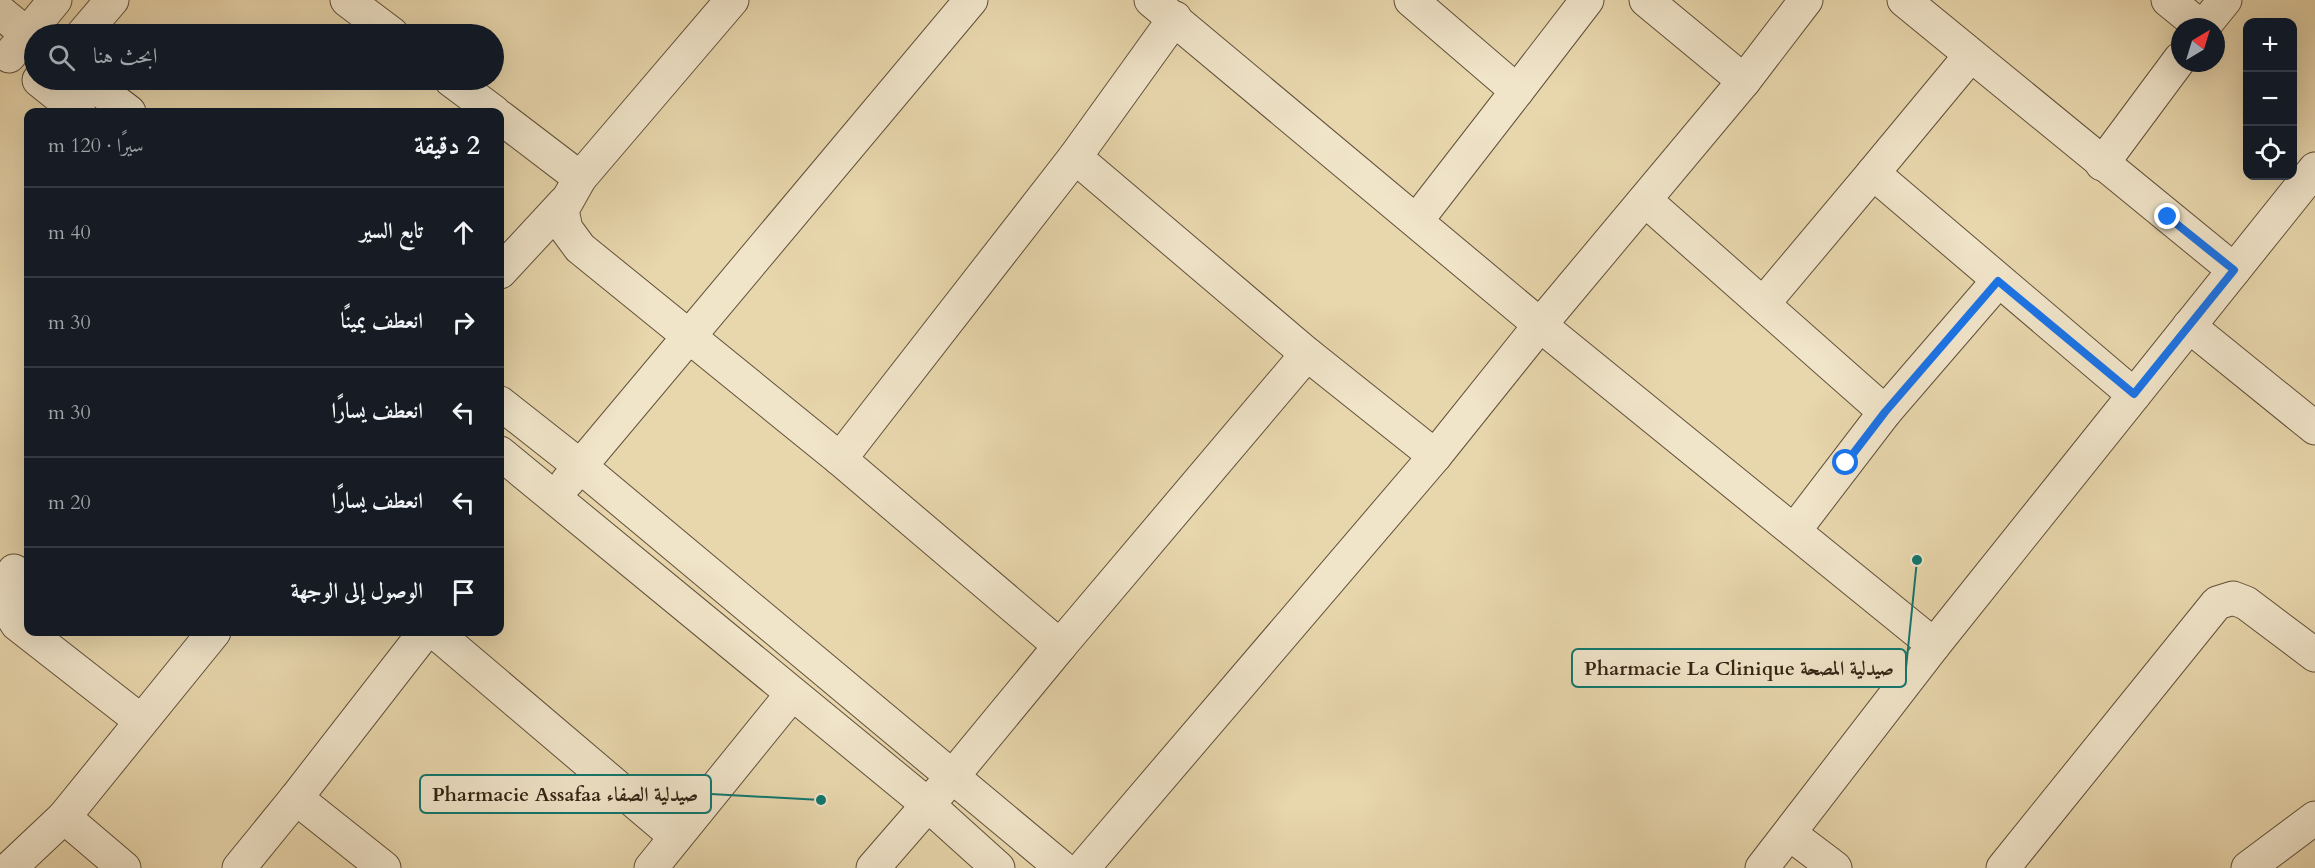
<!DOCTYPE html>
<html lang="ar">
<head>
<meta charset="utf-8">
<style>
	:root { --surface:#171b24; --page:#242831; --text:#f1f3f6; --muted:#9ea1a6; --line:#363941 }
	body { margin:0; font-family:Cardo,Amiri,serif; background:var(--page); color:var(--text); direction:rtl }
	.controls { position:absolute; right:18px; top:18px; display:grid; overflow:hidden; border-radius:12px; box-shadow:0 6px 24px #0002 }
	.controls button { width:54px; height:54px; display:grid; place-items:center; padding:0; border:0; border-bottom:2px solid var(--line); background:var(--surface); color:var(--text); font:30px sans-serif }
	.compass { position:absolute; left:2171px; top:18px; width:54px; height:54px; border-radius:50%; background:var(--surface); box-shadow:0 6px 24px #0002; rotate:38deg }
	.stop { position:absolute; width:18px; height:18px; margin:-14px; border:4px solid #1a73e8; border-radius:50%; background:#fff }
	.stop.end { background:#1a73e8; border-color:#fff; box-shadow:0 2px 6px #0008 }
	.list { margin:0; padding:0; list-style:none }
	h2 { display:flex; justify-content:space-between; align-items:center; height:78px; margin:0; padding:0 24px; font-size:26px }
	h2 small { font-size:20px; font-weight:400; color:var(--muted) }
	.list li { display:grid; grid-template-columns:39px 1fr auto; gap:18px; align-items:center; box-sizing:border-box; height:90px; padding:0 24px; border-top:2px solid var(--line) }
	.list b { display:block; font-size:22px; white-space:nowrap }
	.list em { font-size:20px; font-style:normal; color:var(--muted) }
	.icon { flex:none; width:33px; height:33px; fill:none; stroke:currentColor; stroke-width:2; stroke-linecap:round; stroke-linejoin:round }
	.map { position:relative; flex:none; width:2315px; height:868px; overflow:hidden; direction:ltr }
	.search { position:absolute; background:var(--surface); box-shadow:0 6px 24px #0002; left:24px; top:24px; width:480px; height:66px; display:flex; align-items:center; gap:15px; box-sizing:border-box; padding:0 21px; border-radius:33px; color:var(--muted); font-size:22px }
	.panel { position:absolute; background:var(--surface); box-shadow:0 6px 24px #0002; left:24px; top:108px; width:480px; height:528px; border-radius:12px; direction:rtl }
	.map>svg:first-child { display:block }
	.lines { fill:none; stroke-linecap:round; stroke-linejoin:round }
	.minor-casing { stroke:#60503a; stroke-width:35 }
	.minor { stroke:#f0e4c9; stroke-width:33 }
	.route { stroke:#1a73e8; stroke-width:8 }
	.leader { fill:none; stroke:#0f766e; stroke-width:2 }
	.callout-dot { fill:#0f766e; stroke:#f0e4c9; stroke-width:2 }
	.callout { fill:#f0e4c9; stroke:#0f766e; stroke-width:2 }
	.callout-label { font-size:20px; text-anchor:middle; font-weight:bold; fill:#322414 }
</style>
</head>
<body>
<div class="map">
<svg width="2315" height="868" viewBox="0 0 2315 868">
	<rect width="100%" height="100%" fill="#e8d6ac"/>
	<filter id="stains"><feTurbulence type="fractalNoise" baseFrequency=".00333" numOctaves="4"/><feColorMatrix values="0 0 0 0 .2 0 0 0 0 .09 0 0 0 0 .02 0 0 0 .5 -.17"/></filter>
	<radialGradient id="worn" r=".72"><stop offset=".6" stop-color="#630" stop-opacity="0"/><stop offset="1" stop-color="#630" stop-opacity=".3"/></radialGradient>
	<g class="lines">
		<g class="minor-casing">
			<g id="minor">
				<polyline points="347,0 392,34"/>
				<polyline points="732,0 580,178 562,210 566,229 580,248 840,459 1060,646 952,777 873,868"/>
				<polyline points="1151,0 1540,325 1934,645"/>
				<polyline points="1411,0 1517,91 1417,220"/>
				<polyline points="1646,0 1744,81"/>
				<polyline points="1904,0 2234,270"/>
				<polyline points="2168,0 2201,27"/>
				<polyline points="0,12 34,40"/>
				<polyline points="2203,27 2225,0"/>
				<polyline points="83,34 112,0"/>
				<polyline points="9,56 55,0"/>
				<polyline points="1970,56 1873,173 2134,395"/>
				<polyline points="39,80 79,112"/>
				<polyline points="87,80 129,112"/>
				<polyline points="451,80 494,112"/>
				<polyline points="1517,91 1587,0"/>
				<polyline points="500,117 580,178"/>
				<polyline points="1075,157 1307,354 1435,456"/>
				<polyline points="2102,164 2180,59"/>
				<polyline points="1645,200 1885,412 1794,531"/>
				<polyline points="500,272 565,202"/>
				<polyline points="1763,304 1873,173"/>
				<polyline points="2189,326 2315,428"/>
				<polyline points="500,403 580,466 1062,868"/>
				<polyline points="1885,412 1998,281"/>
				<polyline points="500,453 927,804 998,868"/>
				<polyline points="840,459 1075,157 1175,18"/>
				<polyline points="567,482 971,0"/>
				<polyline points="14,571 7,608 17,624 141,721"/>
				<polyline points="435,632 675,836"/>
				<polyline points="1060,646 1307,354"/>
				<polyline points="64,817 124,868"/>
				<polyline points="1790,834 1835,868"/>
				<polyline points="10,868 64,817 214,632"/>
				<polyline points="239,868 296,798"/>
				<polyline points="384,868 296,798 425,632"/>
				<polyline points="651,868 792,694"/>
				<polyline points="1083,868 1435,456 1540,325 1744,81 1806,0"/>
				<polyline points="1762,868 1934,645 2315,169"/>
				<polyline points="2003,868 2217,603 2233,598 2246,603 2315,655"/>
				<polyline points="2248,868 2315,818"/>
			</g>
		</g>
		<use href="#minor" class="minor"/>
	</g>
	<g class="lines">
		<polyline class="route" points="1846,463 1885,412 1998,281 2134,394 2234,270 2168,217"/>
	</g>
	<path class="leader" d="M1917 560L1906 668M821 800L711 794"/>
	<g class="callout-dot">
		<circle cx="1917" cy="560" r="6"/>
		<circle cx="821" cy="800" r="6"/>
	</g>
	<g class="callout">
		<rect x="1572" y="649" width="334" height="38" rx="6"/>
		<rect x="420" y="775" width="291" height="38" rx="6"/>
	</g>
	<g class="callout-label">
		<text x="1739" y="675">Pharmacie La Clinique صيدلية المصحة</text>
		<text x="565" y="801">Pharmacie Assafaa صيدلية الصفاء</text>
	</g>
	<rect width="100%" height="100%" filter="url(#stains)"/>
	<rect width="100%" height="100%" fill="url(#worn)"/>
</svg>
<div class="controls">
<button>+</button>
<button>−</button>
<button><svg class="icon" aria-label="locate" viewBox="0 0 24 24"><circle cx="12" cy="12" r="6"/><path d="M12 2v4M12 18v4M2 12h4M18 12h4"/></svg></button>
</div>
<svg class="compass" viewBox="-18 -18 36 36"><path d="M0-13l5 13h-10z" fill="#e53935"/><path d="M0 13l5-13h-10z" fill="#9ea1a6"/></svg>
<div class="stop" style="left:1846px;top:463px"></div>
<div class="stop end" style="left:2168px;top:217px"></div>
<div class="search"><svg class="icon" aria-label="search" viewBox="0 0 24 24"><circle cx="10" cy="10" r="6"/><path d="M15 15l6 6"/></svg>ابحث هنا</div>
<section class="panel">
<h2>2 دقيقة<small>سيرًا · 120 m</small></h2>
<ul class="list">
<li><svg class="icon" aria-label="ahead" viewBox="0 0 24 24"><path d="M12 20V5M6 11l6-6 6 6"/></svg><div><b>تابع السير</b></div><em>40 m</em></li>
<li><svg class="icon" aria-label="right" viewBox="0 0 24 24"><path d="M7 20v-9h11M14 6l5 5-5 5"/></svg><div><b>انعطف يمينًا</b></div><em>30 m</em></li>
<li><svg class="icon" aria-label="left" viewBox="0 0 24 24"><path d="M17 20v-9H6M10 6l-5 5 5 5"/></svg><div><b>انعطف يسارًا</b></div><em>30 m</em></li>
<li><svg class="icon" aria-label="left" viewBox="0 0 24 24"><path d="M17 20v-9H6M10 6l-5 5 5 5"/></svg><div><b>انعطف يسارًا</b></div><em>20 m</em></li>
<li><svg class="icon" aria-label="arrive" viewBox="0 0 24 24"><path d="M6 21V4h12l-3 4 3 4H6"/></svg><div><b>الوصول إلى الوجهة</b></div></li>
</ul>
</section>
</div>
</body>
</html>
